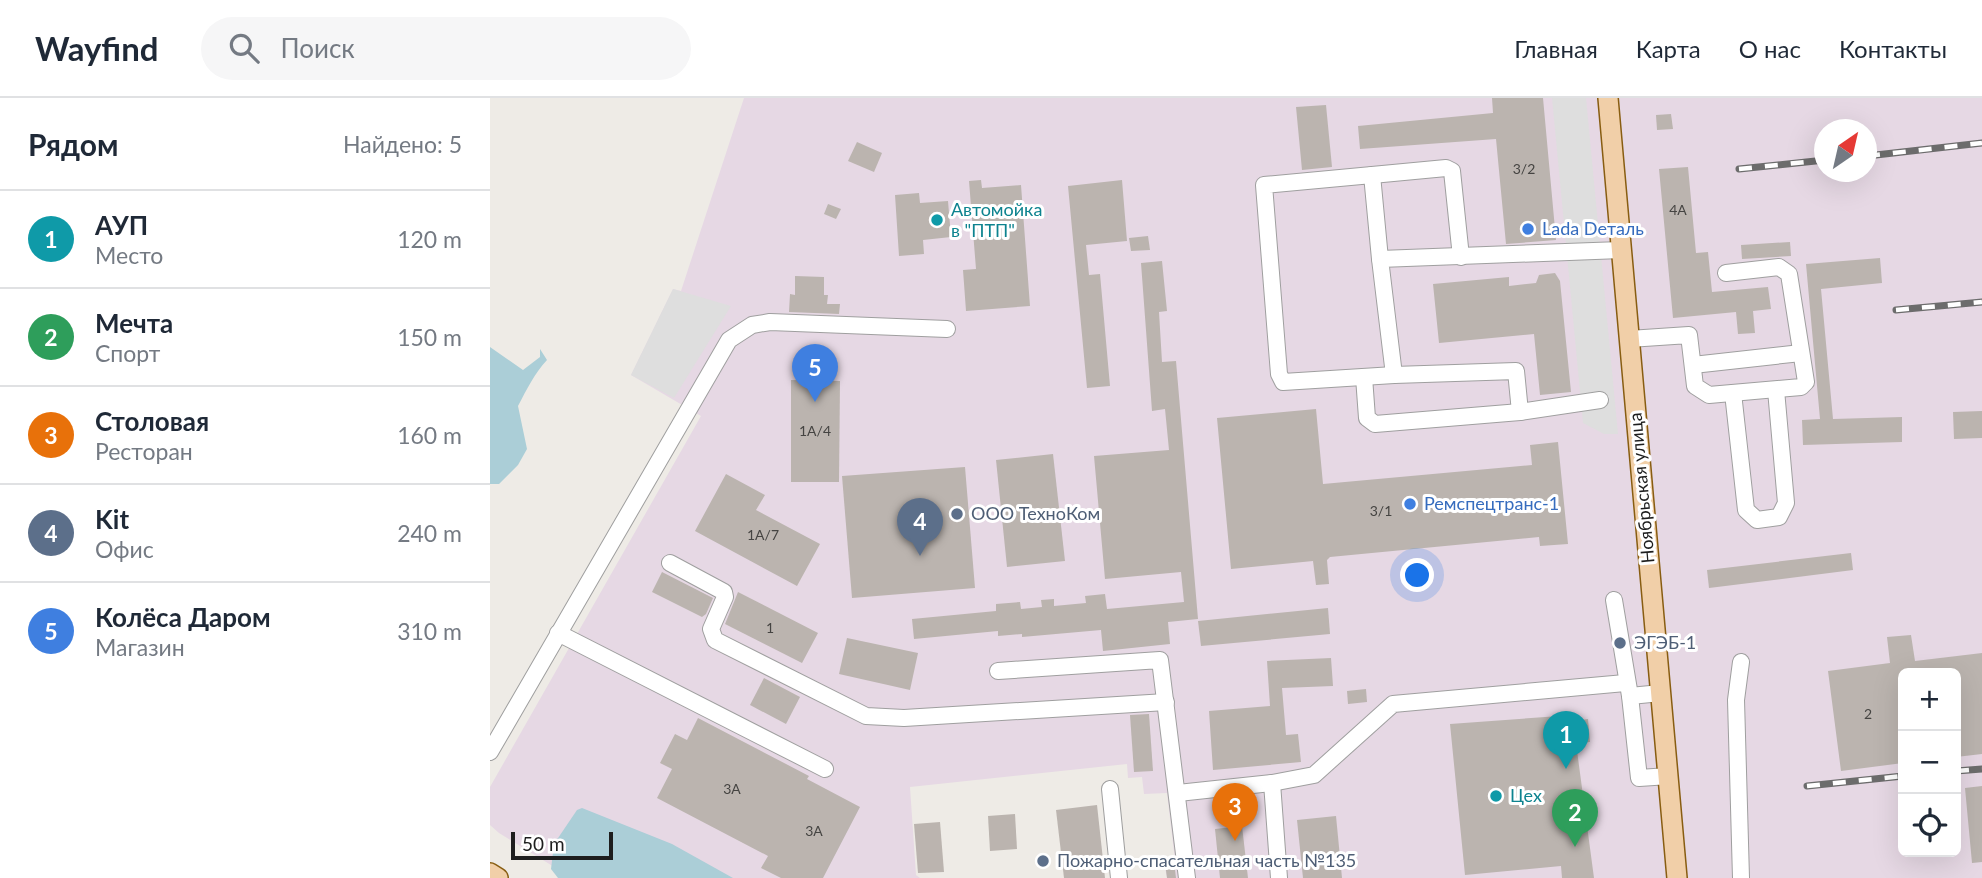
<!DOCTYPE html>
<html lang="ru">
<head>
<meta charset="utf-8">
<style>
	:root { --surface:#fff; --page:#f6f6f7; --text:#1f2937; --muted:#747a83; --line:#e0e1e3; --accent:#7c3aed }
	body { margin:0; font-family:Lato,sans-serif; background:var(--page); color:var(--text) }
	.controls { position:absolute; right:21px; bottom:21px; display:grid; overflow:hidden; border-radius:10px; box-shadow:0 7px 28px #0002 }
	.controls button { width:63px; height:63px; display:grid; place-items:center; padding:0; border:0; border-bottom:2px solid var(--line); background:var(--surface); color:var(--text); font:35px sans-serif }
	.compass { position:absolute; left:1324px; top:21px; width:63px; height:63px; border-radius:50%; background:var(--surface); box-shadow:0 7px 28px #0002; rotate:34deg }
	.scale { position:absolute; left:21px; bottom:18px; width:102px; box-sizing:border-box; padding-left:7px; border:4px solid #1e1e1e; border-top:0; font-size:19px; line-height:24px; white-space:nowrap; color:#1e1e1e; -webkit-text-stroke:5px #fff; paint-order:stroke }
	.you { position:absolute; left:928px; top:478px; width:24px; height:24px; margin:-18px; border:5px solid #fff; border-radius:50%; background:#1a73e8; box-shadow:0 0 0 10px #1a73e833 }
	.badge { display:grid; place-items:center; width:46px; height:46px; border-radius:50%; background:var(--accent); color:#fff; font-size:23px; font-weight:700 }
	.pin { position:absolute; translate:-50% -58px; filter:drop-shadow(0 2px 4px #0008) }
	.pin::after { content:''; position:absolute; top:37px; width:24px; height:21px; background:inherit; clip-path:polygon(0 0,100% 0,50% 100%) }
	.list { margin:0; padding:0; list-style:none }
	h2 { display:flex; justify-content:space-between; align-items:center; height:91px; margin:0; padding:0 28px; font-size:30px }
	h2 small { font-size:23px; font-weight:400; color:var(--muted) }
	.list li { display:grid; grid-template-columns:46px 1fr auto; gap:21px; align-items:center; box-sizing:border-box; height:98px; padding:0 28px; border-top:2px solid var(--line) }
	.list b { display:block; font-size:26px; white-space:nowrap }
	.list p { margin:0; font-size:23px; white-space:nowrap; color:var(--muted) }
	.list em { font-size:23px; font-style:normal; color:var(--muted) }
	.icon { flex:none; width:38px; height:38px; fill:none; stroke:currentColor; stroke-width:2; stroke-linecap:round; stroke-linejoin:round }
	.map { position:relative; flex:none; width:1492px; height:780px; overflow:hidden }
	header { display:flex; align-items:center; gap:42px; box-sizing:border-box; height:98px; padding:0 35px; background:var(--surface); border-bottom:2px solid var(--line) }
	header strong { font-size:33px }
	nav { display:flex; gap:38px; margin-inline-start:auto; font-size:24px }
	.search { width:490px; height:63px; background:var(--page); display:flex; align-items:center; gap:18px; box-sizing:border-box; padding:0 24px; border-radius:38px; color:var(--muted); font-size:26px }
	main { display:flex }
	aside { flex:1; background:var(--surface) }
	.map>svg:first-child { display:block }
	.industrial { fill:#e6d8e4; fill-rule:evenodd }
	.parking { fill:#dedede }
	.water { fill:#abced7 }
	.building { fill:#bbb4af }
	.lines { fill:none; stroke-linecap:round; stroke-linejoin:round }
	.minor-casing { stroke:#9f9f9f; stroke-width:18 }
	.major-casing { stroke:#885d11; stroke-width:22 }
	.minor { stroke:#fff; stroke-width:16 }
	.major { stroke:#f1cfa8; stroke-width:19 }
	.rail-casing { stroke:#6c6c6c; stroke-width:7 }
	.rail { stroke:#fff; stroke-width:4.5; stroke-dasharray:13; stroke-linecap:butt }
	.culture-dot { fill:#0f9aa8; stroke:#fff; stroke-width:2.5 }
	.shop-dot { fill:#3f7fe0; stroke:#fff; stroke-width:2.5 }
	.service-dot { fill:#5c6f8a; stroke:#fff; stroke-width:2.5 }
	.labels { text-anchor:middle; stroke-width:6; stroke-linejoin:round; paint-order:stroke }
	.number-label { font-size:14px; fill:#454442 }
	.culture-label { font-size:18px; fill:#0d838f; stroke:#fff; text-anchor:start }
	.shop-label { font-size:18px; fill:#366cbe; stroke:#fff; text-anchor:start }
	.street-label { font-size:18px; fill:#1e1e1e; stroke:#fff }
	.service-label { font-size:18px; fill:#4e5e75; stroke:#fff; text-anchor:start }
</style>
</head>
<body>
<header>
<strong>Wayfind</strong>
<div class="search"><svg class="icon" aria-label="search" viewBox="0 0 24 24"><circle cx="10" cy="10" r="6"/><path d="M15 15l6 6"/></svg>Поиск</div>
<nav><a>Главная</a><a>Карта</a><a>О нас</a><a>Контакты</a></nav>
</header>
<main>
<aside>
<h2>Рядом<small>Найдено: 5</small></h2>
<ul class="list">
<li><span class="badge" style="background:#0f9aa8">1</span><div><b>АУП</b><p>Место</p></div><em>120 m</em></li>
<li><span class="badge" style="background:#2e9e5b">2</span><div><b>Мечта</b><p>Спорт</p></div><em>150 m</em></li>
<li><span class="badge" style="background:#e8710a">3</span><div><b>Столовая</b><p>Ресторан</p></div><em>160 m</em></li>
<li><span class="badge" style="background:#5c6f8a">4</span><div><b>Kit</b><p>Офис</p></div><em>240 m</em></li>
<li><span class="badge" style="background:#3f7fe0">5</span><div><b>Колёса Даром</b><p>Магазин</p></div><em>310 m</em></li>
</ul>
</aside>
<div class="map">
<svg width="1492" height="780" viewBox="0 0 1492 780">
	<rect width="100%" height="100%" fill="#eeebe6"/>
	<path class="industrial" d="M254,0H1492V780H677L674,764L685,762L677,695L654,696L652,679L638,680L637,666L420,689L426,777L430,780H82L9,735L0,727V689L211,318L141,277L183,191L191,193ZM1335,32H1377V74H1335ZM1413,575H1466V754H1413Z"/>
	<g class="parking">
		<polygon points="1062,0 1096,0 1128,336 1114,336 1093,325"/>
		<polygon points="183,191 241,208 184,300 141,277"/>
	</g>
	<g class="water">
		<path d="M0,249L33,272L50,259V251L57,262C44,276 37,291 28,308L37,351L28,367L9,386H0Z"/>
		<polygon points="92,710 182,746 243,780 68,780 61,771 64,746 87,712"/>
	</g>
	<g class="building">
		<polygon points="1002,0 1053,0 1066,142 1016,146 1006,41 870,51 868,28 1003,15"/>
		<polygon points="836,7 842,69 812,72 806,9"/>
		<polygon points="1181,16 1183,31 1167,32 1166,17"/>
		<polygon points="367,44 392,55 384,74 358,63"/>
		<polygon points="1198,69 1206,155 1218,154 1222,194 1278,189 1281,211 1263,213 1265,235 1248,236 1246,214 1183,220 1169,71"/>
		<polygon points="491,82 492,90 531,87 540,208 476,213 473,172 486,171 479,83"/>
		<polygon points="632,82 637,143 596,147 599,177 610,176 620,288 597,290 578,88"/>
		<polygon points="429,95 430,105 458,103 461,139 433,142 434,156 409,158 405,97"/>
		<polygon points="338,106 351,111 346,121 334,116"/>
		<polygon points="658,138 660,152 641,153 639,140"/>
		<polygon points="1300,144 1301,158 1252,161 1251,147"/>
		<polygon points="1390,160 1392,185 1331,191 1343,321 1412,319 1412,344 1313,347 1312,322 1330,321 1316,166"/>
		<polygon points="672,163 677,213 669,214 672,264 686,263 708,521 678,524 680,546 613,553 611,532 532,539 532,536 508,538 508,533 424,541 422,521 506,513 506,506 530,504 531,511 552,509 551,502 564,501 564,508 596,505 595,498 615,496 617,511 694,504 691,474 615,481 604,358 679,352 675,311 662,313 651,165"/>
		<polygon points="1065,175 1070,183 1081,294 1050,297 1044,236 949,245 943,186 1019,179 1019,188 1046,185 1049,177"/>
		<polygon points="305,178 334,179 334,197 338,197 337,206 350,206 349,216 299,214 300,196 305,197"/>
		<polygon points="301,282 350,283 349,384 301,384"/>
		<polygon points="826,311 833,386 1042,367 1040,347 1068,344 1078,446 1050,448 1049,439 840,459 837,462 839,486 826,487 823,463 741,471 727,320"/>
		<polygon points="1492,313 1492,340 1464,341 1463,314"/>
		<polygon points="563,356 575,463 517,469 506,362"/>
		<polygon points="475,369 485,490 362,500 352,378"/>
		<polygon points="236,376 275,397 266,412 330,446 307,488 205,433"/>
		<polygon points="1361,455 1363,472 1219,490 1217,472"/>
		<polygon points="172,474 223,500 216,516 212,519 162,494"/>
		<polygon points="248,494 328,535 312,565 235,526"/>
		<polygon points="838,510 840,536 711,548 708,523"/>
		<polygon points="1421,537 1425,563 1492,555 1492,656 1466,659 1466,575 1413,575 1413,665 1351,673 1338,573 1400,565 1397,539"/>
		<polygon points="357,540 428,555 420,592 349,576"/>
		<polygon points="841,560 843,588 792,590 796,637 808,636 811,664 723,672 719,613 780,608 777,563"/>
		<polygon points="274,580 310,599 296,626 260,607"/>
		<polygon points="876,591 877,604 858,606 857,593"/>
		<polygon points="659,616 663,673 644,674 640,617"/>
		<polygon points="1083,617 1084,623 1098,621 1100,644 1086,645 1104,780 1072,780 1071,768 975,777 960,626"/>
		<polygon points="208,620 319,678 317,681 370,709 333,780 291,780 271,770 278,758 167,700 182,671 170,665 185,636 197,642"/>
		<polygon points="1492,688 1492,764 1482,765 1475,690"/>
		<polygon points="607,707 615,780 574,780 566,712"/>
		<polygon points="525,716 527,751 500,753 498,718"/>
		<polygon points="846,718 852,780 813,780 807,722"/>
		<polygon points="450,724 454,774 428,775 424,726"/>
		<polygon points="752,728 758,780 730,780 725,731"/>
		<polygon points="684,763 686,780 677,780 675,765"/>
	</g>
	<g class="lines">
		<g class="minor-casing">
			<g id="minor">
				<polyline points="882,77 956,70 962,73 971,159"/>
				<polyline points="890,161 882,77 774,87 789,276 793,284 904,277"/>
				<polyline points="1139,241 1199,237 1205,288 1219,297 1311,289 1316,284 1299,176 1289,169 1236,175"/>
				<polyline points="1203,267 1311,255"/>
				<polyline points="874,279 877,320 885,326 1030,314"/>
				<polyline points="1243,295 1256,412 1267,422 1289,419 1296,405 1286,292"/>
				<polyline points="1110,302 1030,314 1026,273 904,277 890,161 1131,152"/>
				<polyline points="180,465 234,494 235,499 221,531 225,542 376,618 414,620 676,604"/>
				<polyline points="1124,502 1140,598 1149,680 1179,678"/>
				<polyline points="68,535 335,671"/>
				<polyline points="1251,564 1246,602 1251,780"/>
				<polyline points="508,573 670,562 697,780"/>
				<polyline points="1140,598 1171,595"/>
				<polyline points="0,654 239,242 262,227 280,224 457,231"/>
				<polyline points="782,685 789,780"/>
				<polyline points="620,691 629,780"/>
				<polyline points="688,695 782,685 824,677 903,606 1135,585"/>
			</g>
		</g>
		<g class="major-casing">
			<g id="major">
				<polyline points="1118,0 1187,780"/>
				<polyline points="0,775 8,780"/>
			</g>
		</g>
		<use href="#minor" class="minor"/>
		<use href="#major" class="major"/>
		<g class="rail-casing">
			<g id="rail">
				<polyline points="1377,58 1492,45"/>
				<polyline points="1249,71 1335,62"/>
				<polyline points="1406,212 1492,204"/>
				<polyline points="1466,673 1492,671"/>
				<polyline points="1317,688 1413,678"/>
			</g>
		</g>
		<use href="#rail" class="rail"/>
	</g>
	<g class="culture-dot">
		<circle cx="447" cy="122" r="7"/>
		<circle cx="1006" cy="698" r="7"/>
	</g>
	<g class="shop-dot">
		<circle cx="1038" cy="131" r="7"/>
		<circle cx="920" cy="406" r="7"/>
	</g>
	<g class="service-dot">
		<circle cx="467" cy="416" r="7"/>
		<circle cx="1130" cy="545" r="7"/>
		<circle cx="553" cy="763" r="7"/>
	</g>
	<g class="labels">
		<g class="number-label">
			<text x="1034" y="76">3/2</text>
			<text x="1188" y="117">4А</text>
			<text x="325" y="338">1А/4</text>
			<text x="891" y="418">3/1</text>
			<text x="273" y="442">1А/7</text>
			<text x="280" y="535">1</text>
			<text x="1378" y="621">2</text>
			<text x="242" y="696">3А</text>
			<text x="324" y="738">3А</text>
		</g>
		<g class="culture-label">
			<text x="461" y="118">Автомойка<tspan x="461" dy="21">в "ПТП"</tspan></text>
			<text x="1020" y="704">Цех</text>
		</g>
		<g class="shop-label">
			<text x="1052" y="137">Lada Dеталь</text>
			<text x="934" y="412">Ремспецтранс-1</text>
		</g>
		<g class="street-label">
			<text transform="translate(1152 390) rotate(-95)" y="6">Ноябрьская улица</text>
		</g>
		<g class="service-label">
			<text x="481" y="422">ООО ТехноКом</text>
			<text x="1144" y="551">ЭГЭБ-1</text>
			<text x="567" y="769">Пожарно-спасательная часть №135</text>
		</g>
	</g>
</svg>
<div class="controls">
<button>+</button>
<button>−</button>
<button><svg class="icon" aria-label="locate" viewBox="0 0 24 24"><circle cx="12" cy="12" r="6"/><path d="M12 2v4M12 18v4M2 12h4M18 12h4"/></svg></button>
</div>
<svg class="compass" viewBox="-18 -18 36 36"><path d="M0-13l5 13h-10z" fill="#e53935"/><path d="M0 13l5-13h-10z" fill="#747a83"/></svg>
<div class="scale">50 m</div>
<div class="you"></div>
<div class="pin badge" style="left:1076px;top:671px;background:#0f9aa8">1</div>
<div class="pin badge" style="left:1085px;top:749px;background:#2e9e5b">2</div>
<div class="pin badge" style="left:745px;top:743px;background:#e8710a">3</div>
<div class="pin badge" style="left:430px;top:458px;background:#5c6f8a">4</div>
<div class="pin badge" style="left:325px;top:304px;background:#3f7fe0">5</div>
</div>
</main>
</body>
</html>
